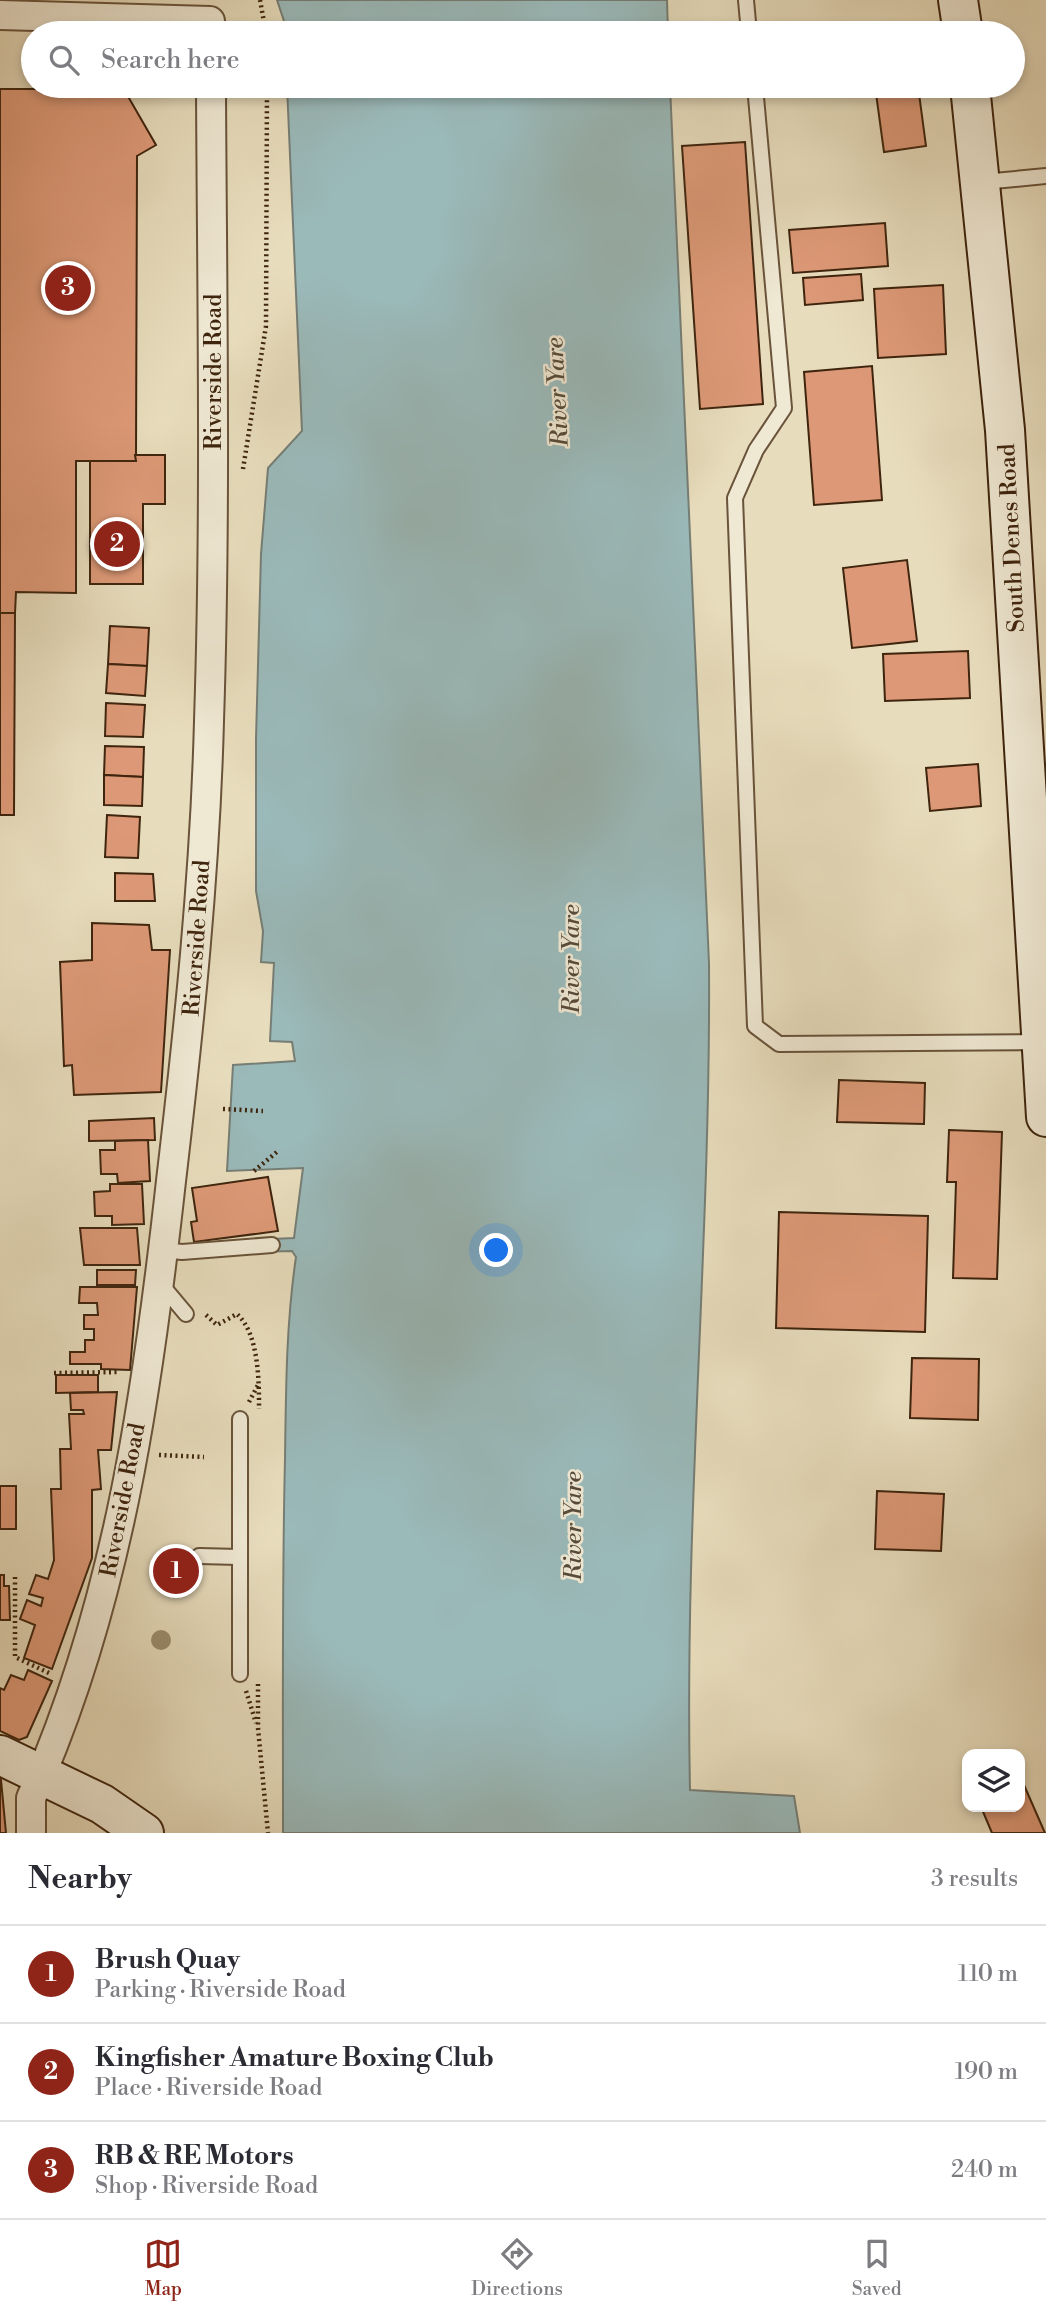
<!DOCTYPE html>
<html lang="en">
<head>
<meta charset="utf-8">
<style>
	:root { --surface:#fff; --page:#f7f7f7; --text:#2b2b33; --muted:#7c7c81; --line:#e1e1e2; --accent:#8f2418 }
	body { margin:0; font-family:"Libre Bodoni",serif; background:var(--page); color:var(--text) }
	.controls { position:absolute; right:21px; bottom:21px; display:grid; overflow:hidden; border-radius:14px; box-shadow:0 4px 10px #0003 }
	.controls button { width:63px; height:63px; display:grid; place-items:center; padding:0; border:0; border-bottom:2px solid var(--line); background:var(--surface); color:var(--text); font:35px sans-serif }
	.you { position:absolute; left:497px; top:1251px; width:24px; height:24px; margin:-18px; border:5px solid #fff; border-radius:50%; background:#1a73e8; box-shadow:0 0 0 10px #1a73e833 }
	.badge { display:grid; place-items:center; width:46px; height:46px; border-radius:50%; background:var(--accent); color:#fff; font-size:23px; font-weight:700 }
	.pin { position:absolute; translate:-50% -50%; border:4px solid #fff; box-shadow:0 2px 7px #0006 }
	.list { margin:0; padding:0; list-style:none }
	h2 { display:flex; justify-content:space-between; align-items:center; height:91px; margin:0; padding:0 28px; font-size:30px }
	h2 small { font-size:23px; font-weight:400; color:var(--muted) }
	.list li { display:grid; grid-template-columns:46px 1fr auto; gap:21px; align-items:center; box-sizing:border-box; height:98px; padding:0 28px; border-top:2px solid var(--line) }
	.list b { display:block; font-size:26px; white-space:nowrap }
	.list p { margin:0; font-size:23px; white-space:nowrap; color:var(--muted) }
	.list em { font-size:23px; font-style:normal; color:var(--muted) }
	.icon { flex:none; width:38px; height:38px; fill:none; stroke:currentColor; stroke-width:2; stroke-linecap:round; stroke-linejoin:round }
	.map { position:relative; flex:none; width:1046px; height:1833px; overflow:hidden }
	.search { position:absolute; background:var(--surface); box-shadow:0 4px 10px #0003; left:21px; right:21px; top:21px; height:77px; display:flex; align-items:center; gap:18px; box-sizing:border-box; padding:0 24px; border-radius:38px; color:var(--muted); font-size:26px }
	.sheet { height:385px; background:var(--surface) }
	nav { display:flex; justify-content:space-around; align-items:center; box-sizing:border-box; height:98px; border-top:2px solid var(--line); background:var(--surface); font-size:19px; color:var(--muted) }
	nav a { display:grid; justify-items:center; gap:4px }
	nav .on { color:var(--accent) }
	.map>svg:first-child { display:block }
	.water { fill:#9ab9b9; stroke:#767e75; stroke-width:2 }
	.building { fill:#d97; stroke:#3f250e; stroke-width:2 }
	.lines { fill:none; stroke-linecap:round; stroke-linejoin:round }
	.lane-casing { stroke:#69533a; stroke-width:18 }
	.street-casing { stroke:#69533a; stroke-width:32 }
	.secondary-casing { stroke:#3f250e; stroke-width:42 }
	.path { stroke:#3f250e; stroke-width:4.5; stroke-dasharray:2 3.5; stroke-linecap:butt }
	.lane { stroke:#efe8d3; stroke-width:14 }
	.street { stroke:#efe8d3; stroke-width:28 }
	.secondary { stroke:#efe8d3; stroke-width:38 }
	.tree { fill:#9b8d6e }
	.labels { text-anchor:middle; stroke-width:5; stroke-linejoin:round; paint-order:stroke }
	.street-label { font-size:23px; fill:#3f250e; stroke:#efe8d3 }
	.water-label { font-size:24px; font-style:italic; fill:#564a39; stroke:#efe8d3 }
</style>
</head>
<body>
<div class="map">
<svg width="1046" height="1833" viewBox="0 0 1046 1833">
	<rect width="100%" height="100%" fill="#e7dcbc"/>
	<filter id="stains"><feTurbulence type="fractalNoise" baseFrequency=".00286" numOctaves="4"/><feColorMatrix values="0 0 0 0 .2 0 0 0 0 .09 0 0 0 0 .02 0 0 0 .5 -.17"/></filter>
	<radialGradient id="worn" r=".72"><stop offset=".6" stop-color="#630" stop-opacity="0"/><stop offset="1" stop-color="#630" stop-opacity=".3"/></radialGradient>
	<g class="water">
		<polygon points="277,0 667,0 668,33 288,33"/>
		<path d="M287,86H670L709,963C711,1239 684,1514 690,1790L794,1796L800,1833H283C283,1708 282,1584 285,1459C286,1391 286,1324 296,1257L292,1251L250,1252L245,1240L294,1238L303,1168L227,1171L233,1065L295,1061L292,1042L270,1041L274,963L261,962L263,931L256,891V739L261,554L268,468L302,431Z"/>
	</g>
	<g class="building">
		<polygon points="118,86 122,86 156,145 137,156 136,461 76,461 76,593 16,592 15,613 0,613 0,89 97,89 102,96"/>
		<polygon points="875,86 918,86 926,146 884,152"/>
		<polygon points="745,142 763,404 700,409 682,146"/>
		<polygon points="885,223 888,266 793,273 789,230"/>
		<polygon points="861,274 863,300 805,305 803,278"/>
		<polygon points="943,285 946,354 878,358 874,289"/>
		<polygon points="872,366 882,500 814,505 804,372"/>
		<polygon points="135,455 165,455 165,504 143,504 143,584 90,584 90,461 136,461"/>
		<polygon points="907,560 917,641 852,648 843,568"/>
		<polygon points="0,613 15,613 14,815 0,815"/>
		<polygon points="110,626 149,628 147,666 108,664"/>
		<polygon points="968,651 970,698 885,701 883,654"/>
		<polygon points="108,664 147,666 145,696 106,693"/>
		<polygon points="106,703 145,705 143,737 105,736"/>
		<polygon points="105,746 144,747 143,777 104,775"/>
		<polygon points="978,764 981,806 930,811 926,768"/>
		<polygon points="104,775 143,777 142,806 104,805"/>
		<polygon points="107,815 140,817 138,858 105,857"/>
		<polygon points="115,873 153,874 155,901 115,901"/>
		<polygon points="92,923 149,925 152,950 170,950 161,1092 74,1095 72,1065 64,1066 60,962 92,960"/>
		<polygon points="839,1080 925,1083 924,1124 837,1122"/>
		<polygon points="154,1118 155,1140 89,1141 89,1121"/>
		<polygon points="949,1130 1002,1132 997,1279 953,1278 956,1182 947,1182"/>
		<polygon points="148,1140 150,1181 118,1183 117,1174 101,1174 100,1150 115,1150 115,1141"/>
		<polygon points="268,1177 278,1231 194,1242 191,1222 197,1221 192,1188"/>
		<polygon points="110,1184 142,1184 144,1224 112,1225 112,1216 95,1216 94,1192 110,1191"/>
		<polygon points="779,1212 928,1216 925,1332 776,1328"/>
		<polygon points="80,1228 137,1228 140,1265 84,1265"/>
		<polygon points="97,1270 136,1270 135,1285 97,1285"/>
		<polygon points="80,1287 137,1287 130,1370 101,1369 101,1364 70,1364 70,1352 85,1352 85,1340 94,1340 94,1329 84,1329 84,1315 98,1315 97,1303 79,1303"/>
		<polygon points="912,1358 979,1359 978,1420 910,1418"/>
		<polygon points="56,1375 98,1375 98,1392 56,1393"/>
		<polygon points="117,1392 111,1450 98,1450 101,1489 92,1490 92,1558 52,1669 24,1658 35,1625 20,1619 27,1600 41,1606 43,1598 29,1594 36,1575 48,1579 54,1560 51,1489 61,1489 60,1449 71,1449 69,1414 84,1414 83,1410 71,1410 70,1393"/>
		<rect x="0" y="1486" width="16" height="43"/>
		<polygon points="877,1491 944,1494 941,1551 875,1549"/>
		<polygon points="0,1575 4,1575 4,1586 9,1586 10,1620 0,1620"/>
		<polygon points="28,1670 52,1681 27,1737 19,1740 0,1731 0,1688 4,1690 11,1675 24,1680"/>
		<polygon points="0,1779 1,1780 6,1833 0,1833"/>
		<polygon points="1024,1785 1045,1833 992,1833 981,1807 1020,1807 1020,1787"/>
	</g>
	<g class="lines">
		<g class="lane-casing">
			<g id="lane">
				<polyline points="746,0 749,33"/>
				<polyline points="755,86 784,408 756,450 735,498 755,1026 779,1044 1039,1042"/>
				<polyline points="983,182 1046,176"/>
				<polyline points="163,1250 182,1252 272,1245"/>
				<polyline points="160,1283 186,1314"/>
				<polyline points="199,1556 239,1557"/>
				<polyline points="240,1674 240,1419"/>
			</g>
		</g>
		<g class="street-casing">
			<g id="street">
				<polyline points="0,15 210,21"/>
				<path d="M31,1833V1798C118,1604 148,1390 171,1181C189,1028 205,875 209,721C216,509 212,298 211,86"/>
			</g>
		</g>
		<g class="secondary-casing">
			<g id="secondary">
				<polyline points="958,0 963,33"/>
				<polyline points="970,86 1005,430 1046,1117"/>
				<polyline points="0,1755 102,1804 144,1833"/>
			</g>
		</g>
		<g class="path">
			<polyline points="260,0 266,33"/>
			<polyline points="243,469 266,326 267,86"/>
			<polyline points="223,1109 263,1111"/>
			<polyline points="254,1171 278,1151"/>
			<path d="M206,1315L217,1325L237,1314C259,1334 259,1381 259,1409"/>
			<polyline points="54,1373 120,1372"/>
			<polyline points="249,1402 258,1385"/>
			<polyline points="159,1455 204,1457"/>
			<polyline points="15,1577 15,1657 49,1673"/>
			<polyline points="258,1684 258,1728 268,1833"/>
			<polyline points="246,1691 256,1723"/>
		</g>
		<use href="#lane" class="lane"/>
		<use href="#street" class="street"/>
		<use href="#secondary" class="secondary"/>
	</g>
	<circle class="tree" cx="161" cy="1640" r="10"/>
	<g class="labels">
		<g class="street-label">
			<text transform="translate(213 372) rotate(-90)" y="8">Riverside Road</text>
			<text transform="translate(1011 538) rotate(-93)" y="8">South Denes Road</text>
			<text transform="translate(196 938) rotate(-86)" y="8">Riverside Road</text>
			<text transform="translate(122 1500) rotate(-79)" y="8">Riverside Road</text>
		</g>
		<g class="water-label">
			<text transform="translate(557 392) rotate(-93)" y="8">River Yare</text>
			<text transform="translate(571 959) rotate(-90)" y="8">River Yare</text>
			<text transform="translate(573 1526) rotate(-90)" y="8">River Yare</text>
		</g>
	</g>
	<rect width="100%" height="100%" filter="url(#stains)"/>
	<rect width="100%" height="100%" fill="url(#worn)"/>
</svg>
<div class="controls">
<button><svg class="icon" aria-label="layers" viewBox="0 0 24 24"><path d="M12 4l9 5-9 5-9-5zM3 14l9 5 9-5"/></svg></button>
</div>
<div class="you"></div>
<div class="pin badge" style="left:176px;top:1571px">1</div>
<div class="pin badge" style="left:117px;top:544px">2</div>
<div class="pin badge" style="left:68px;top:288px">3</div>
<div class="search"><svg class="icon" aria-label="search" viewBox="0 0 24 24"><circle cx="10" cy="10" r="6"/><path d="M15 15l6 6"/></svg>Search here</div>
</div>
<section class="sheet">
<h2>Nearby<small>3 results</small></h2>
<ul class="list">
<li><span class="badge">1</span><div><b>Brush Quay</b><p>Parking · Riverside Road</p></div><em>110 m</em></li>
<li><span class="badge">2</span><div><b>Kingfisher Amature Boxing Club</b><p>Place · Riverside Road</p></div><em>190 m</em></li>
<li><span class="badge">3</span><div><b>RB &amp; RE Motors</b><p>Shop · Riverside Road</p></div><em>240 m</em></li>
</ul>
</section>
<nav>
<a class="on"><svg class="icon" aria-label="map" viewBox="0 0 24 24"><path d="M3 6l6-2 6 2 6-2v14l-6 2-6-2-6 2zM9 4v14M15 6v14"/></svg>Map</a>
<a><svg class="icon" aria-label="directions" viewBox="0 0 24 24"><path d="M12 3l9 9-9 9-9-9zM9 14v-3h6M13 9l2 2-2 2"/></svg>Directions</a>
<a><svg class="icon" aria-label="saved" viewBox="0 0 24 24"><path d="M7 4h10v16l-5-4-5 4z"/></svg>Saved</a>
</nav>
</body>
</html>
